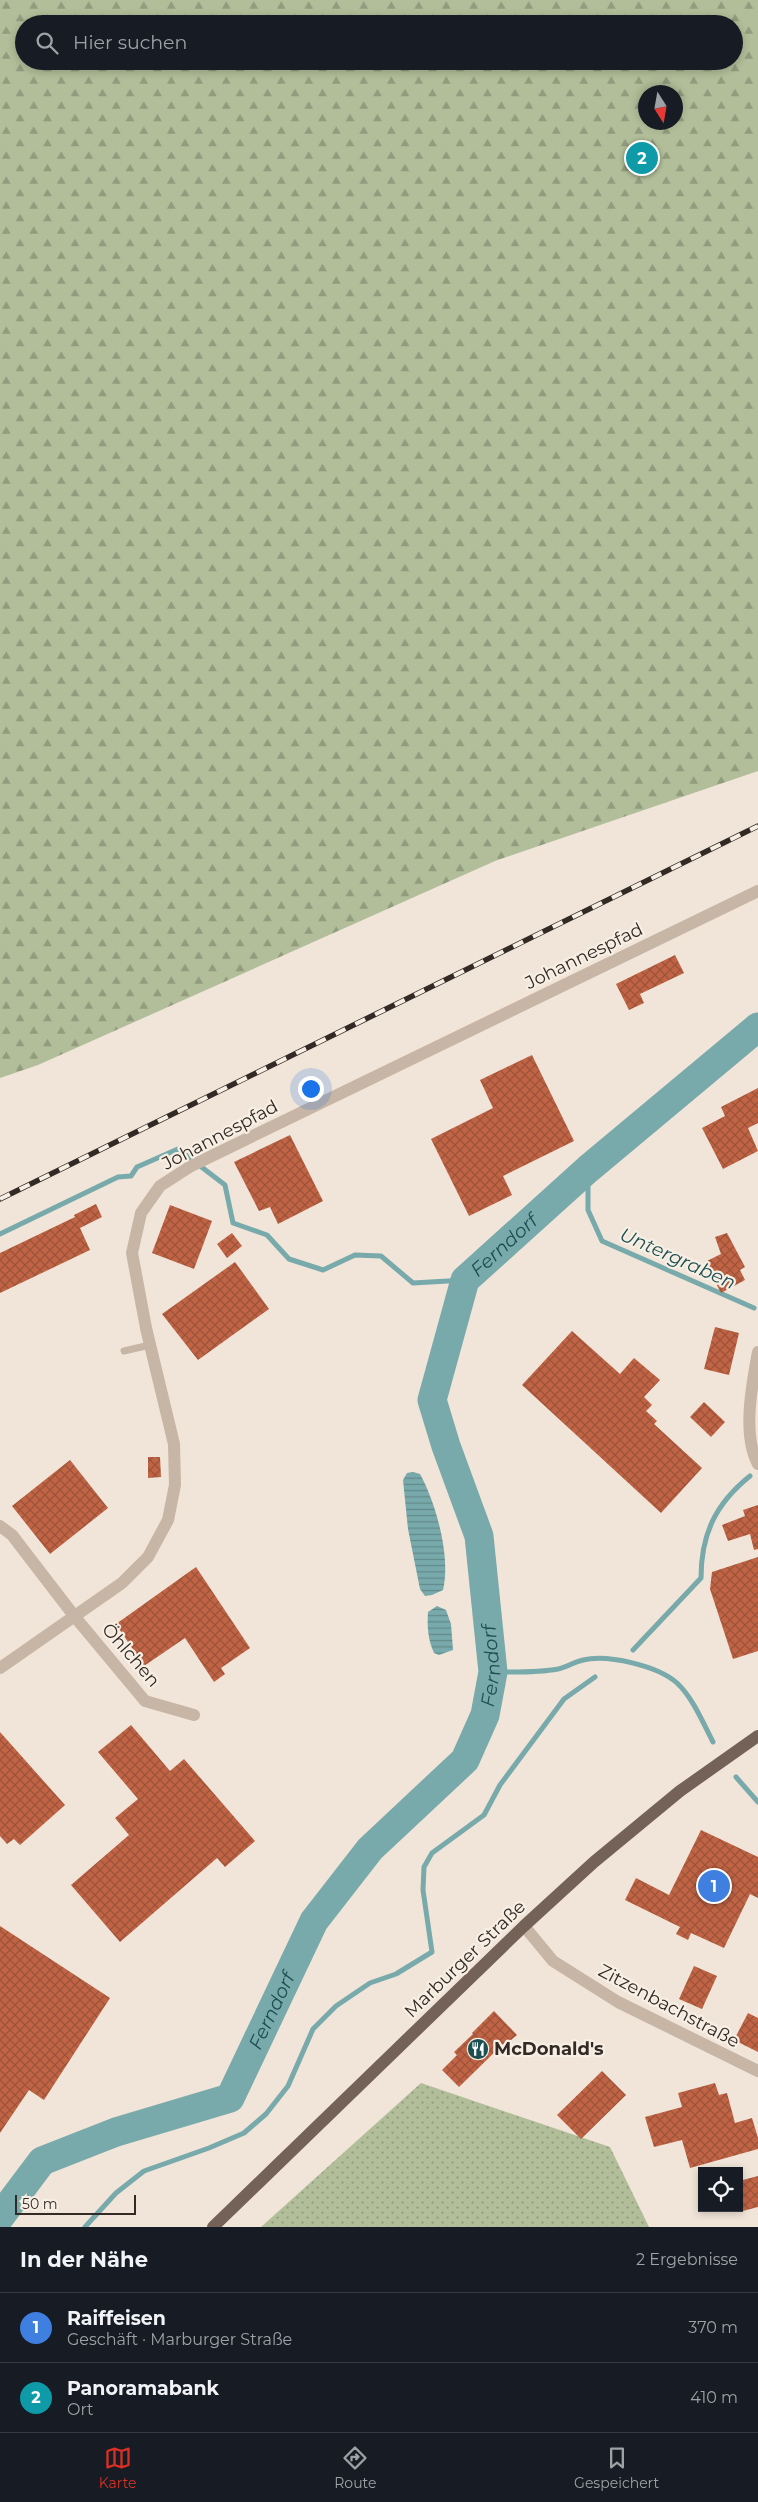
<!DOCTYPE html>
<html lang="de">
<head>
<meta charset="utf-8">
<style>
	:root { --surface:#171b24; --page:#242831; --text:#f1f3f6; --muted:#9ea1a6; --line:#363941; --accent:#d93025 }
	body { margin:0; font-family:Montserrat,sans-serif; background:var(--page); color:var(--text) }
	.controls { position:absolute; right:15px; bottom:15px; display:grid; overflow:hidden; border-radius:0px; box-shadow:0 2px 8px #0003 }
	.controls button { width:45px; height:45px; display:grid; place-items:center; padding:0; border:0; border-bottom:1px solid var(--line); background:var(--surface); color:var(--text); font:25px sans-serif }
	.compass { position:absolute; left:638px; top:85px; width:45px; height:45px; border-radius:50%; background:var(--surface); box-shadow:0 2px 8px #0003; rotate:169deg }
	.scale { position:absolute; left:15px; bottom:12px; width:121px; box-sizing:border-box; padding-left:5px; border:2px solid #332a26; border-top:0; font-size:14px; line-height:18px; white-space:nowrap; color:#332a26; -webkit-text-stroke:4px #f8efe4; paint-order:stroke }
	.you { position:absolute; left:310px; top:1088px; width:18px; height:18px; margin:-12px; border:4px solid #fff; border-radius:50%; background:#1a73e8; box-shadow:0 0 0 8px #1a73e833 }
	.badge { display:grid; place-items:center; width:32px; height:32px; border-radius:50%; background:var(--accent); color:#fff; font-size:16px; font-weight:700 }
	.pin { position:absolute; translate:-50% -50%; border:2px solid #fff; box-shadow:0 1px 5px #0006 }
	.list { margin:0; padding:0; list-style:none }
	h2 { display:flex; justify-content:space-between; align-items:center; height:65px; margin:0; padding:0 20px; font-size:21px }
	h2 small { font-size:16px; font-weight:400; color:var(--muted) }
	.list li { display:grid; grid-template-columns:32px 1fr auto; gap:15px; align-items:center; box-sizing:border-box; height:70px; padding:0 20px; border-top:1px solid var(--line) }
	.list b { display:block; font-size:19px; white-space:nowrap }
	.list p { margin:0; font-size:16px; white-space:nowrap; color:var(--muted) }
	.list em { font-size:16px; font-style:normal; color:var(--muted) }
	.icon { flex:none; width:28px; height:28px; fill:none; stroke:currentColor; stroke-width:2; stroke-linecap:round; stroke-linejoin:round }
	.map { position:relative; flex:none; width:758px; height:2227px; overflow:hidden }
	.search { position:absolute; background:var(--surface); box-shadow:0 2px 8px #0003; left:15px; right:15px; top:15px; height:55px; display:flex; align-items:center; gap:12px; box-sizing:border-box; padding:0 18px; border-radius:28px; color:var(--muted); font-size:19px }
	.sheet { height:205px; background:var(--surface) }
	nav { display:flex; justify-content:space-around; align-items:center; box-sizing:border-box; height:70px; border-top:1px solid var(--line); background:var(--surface); font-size:14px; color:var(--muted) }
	nav a { display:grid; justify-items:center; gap:2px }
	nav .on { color:var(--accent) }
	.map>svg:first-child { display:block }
	.grass { fill:url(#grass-dots) }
	.forest { fill:url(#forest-firs); fill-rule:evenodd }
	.water { fill:url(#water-rules) }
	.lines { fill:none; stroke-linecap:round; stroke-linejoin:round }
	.stream { stroke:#78a9ab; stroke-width:5 }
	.river { stroke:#78a9ab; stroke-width:29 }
	.building { fill:url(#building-cross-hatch) }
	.service { stroke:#c7b5a5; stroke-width:7 }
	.minor { stroke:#c7b5a5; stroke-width:12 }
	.primary { stroke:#746157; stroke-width:12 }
	.rail-casing { stroke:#332a26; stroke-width:5.5 }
	.rail { stroke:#f8efe4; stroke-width:4; stroke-dasharray:11; stroke-linecap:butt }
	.labels { text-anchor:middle; stroke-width:4.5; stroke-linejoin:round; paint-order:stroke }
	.street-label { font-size:18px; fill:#332a26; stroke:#f8efe4 }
	.poi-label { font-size:18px; font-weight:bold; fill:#332a26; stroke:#f8efe4; text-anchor:start }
	.water-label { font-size:19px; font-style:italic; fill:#1d4f52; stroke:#f8efe4 }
</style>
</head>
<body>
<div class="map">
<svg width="758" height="2227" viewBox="0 0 758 2227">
	<defs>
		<pattern id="grass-dots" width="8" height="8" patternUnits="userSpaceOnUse" patternTransform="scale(1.25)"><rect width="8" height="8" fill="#b1be99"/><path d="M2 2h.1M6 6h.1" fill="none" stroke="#919b7d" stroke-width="1.8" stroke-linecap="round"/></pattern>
		<pattern id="forest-firs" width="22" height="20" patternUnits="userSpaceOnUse" patternTransform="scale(1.25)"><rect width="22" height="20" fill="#b1be99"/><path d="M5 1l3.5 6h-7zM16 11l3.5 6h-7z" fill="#919b7d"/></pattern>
		<pattern id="water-rules" width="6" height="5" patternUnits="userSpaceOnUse" patternTransform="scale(1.25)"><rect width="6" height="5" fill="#78a9ab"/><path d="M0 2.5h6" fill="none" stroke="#638a8b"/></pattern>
		<pattern id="building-cross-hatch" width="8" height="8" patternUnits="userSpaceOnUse" patternTransform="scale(1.25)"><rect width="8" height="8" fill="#c16445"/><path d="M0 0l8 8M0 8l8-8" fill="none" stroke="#9d5339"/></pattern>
	</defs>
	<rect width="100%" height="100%" fill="#f0e5d8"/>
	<polygon class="grass" points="421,2083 610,2147 649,2227 261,2227"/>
	<path class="forest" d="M0,0H758V771L495,861L38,1065L0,1078ZM24,24H734V61H24ZM646,92H676V122H646Z"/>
	<g class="water">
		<path d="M413,1472L420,1474C436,1503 451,1557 443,1590L432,1595L425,1596L420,1589L408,1529L403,1480L407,1473Z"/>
		<path d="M437,1606L446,1610L451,1624L453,1650L439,1655L434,1653C428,1640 427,1627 428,1612Z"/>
	</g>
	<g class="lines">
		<g class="stream">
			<polyline points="588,1169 588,1210 602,1241 754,1308"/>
			<polyline points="0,1234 118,1177 131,1176 137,1167 178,1149 225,1185 233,1223 267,1235 289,1259 323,1270 355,1255 381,1256 413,1283 465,1280"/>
			<path d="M633,1650L701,1578C701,1535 715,1504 750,1476"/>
			<path d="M493,1672C515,1672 537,1673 558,1669C567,1667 574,1662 583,1660C608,1654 658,1666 677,1683C693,1698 703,1723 713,1742"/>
			<polyline points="736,1777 758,1802"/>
			<polyline points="85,2227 116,2193 144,2171 209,2148 244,2133 266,2114 288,2086 313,2029 336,2006 370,1983 396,1974 432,1952 423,1890 424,1867 432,1853 484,1815 500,1785 564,1699 595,1677"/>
		</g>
		<path class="river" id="s1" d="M0,2217L42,2161L116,2132L230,2098L314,1921L370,1849L465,1760L485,1715L493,1672L479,1536L446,1446L432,1400L465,1280L588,1169L758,1027"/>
	</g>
	<g class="building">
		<polygon points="675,955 684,973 640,994 644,1003 629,1010 616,984"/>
		<polygon points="532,1055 574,1141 503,1176 512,1195 469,1216 431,1139 493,1108 480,1080"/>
		<polygon points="758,1088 758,1123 748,1128 758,1151 723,1169 702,1128 725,1116 721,1107"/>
		<polygon points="290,1135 323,1201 278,1224 270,1207 259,1211 234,1162"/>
		<polygon points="96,1204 102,1217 80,1228 90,1250 0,1293 0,1253 75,1217 74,1215"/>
		<polygon points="170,1205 212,1221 194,1269 152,1253"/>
		<polygon points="232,1233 242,1246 227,1258 217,1244"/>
		<polygon points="727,1233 745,1267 740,1270 745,1280 721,1293 705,1262 721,1254 715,1237"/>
		<polygon points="235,1262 269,1309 198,1360 162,1314"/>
		<polygon points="715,1327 739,1333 729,1375 704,1369"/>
		<polygon points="572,1331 620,1374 634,1358 660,1380 644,1397 652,1405 646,1411 657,1421 654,1424 702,1468 661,1513 522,1385"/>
		<polygon points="704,1402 725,1422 711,1437 690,1417"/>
		<polygon points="148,1457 160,1457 161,1477 148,1478"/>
		<polygon points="70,1460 108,1508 50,1554 12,1506"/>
		<polygon points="758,1505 758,1549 754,1550 750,1534 728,1541 722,1525 745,1516 743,1510"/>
		<polygon points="758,1557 758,1651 733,1659 710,1589 712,1572"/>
		<polygon points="196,1567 250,1648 221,1668 225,1674 214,1682 185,1638 144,1666 116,1624"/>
		<polygon points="131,1725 170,1771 184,1759 255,1841 225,1867 217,1858 120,1942 71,1885 129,1835 115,1818 138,1799 98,1752"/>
		<polygon points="0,1732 65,1805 20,1845 14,1839 7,1844 0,1836"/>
		<polygon points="701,1830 758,1857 758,1898 750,1894 724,1948 691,1933 688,1940 676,1934 680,1927 625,1900 636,1878 669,1895"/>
		<polygon points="0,1926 110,1998 44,2100 29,2090 0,2133"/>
		<polygon points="694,1966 717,1976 702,2009 679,1999"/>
		<polygon points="494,2011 517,2035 504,2046 503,2044 459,2087 442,2070 457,2055 454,2052 473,2034 472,2033"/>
		<polygon points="748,2013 758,2018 758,2052 734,2040"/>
		<polygon points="602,2071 626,2095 581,2139 557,2115"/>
		<polygon points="715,2083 719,2095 727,2093 735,2123 752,2118 758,2138 758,2149 690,2168 682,2140 654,2147 645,2117 682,2107 678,2093"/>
		<polygon points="758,2176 758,2207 739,2212 739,2181"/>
	</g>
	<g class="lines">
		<polyline class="service" points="124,1351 150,1345"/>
		<g class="minor">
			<path d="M758,1352C752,1384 742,1435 758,1464"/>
			<polyline points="0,1526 12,1535 75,1617 145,1701 194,1715"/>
			<polyline points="0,1668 122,1583 148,1557 168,1520 175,1485 174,1444 146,1328 132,1253 141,1213 160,1186 191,1166 758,891"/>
			<polyline points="524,1926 553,1961 618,2002 758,2071"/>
		</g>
		<polyline class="primary" points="213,2227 524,1926 594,1862 680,1791 758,1736"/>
		<g class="rail-casing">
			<polyline id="rail" points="0,1199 758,826"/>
		</g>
		<use href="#rail" class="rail"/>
	</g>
	<defs>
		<g id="restaurant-disc" transform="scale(1.125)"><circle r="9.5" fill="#1d4f52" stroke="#f8efe4"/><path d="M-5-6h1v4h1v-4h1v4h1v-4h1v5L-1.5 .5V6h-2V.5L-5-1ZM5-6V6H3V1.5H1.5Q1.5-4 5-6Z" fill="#fff"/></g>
	</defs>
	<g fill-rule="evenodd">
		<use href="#restaurant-disc" x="478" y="2049"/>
	</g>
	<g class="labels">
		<g class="street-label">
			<text transform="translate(584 956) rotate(-26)" y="6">Johannespfad</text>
			<text transform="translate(220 1135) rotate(-28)" y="6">Johannespfad</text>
			<text transform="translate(131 1655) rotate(49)" y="6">Öhlchen</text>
			<text transform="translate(465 1959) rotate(-44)" y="6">Marburger Straße</text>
			<text transform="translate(669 2006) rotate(28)" y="6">Zitzenbachstraße</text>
		</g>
		<g class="poi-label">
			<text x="494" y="2055">McDonald's</text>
		</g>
		<g class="water-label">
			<text dy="7" stroke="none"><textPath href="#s1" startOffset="1236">Ferndorf</textPath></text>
			<text transform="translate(678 1258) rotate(24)" y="7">Untergraben</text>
			<text dy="7" stroke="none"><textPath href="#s1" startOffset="785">Ferndorf</textPath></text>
			<text dy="7" stroke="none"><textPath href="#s1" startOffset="365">Ferndorf</textPath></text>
		</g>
	</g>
</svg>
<div class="controls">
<button><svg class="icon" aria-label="locate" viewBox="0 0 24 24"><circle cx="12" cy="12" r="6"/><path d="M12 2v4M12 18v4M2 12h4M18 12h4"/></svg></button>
</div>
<svg class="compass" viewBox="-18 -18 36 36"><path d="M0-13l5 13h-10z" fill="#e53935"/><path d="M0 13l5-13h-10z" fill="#9ea1a6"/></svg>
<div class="scale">50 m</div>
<div class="you"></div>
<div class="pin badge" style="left:714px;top:1886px;background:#3f7fe0">1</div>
<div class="pin badge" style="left:642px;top:158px;background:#0f9aa8">2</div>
<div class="search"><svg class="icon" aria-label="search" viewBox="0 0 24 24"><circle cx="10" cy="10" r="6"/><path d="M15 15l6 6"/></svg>Hier suchen</div>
</div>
<section class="sheet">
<h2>In der Nähe<small>2 Ergebnisse</small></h2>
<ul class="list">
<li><span class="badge" style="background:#3f7fe0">1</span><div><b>Raiffeisen</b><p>Geschäft · Marburger Straße</p></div><em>370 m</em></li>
<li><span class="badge" style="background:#0f9aa8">2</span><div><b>Panoramabank</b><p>Ort</p></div><em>410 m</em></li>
</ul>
</section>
<nav>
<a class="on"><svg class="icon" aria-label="map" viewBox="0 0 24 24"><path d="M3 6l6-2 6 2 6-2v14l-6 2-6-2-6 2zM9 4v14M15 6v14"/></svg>Karte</a>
<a><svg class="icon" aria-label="directions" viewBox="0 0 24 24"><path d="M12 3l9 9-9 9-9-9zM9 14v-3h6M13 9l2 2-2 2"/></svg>Route</a>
<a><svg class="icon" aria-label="saved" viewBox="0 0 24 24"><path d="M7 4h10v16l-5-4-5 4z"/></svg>Gespeichert</a>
</nav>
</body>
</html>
